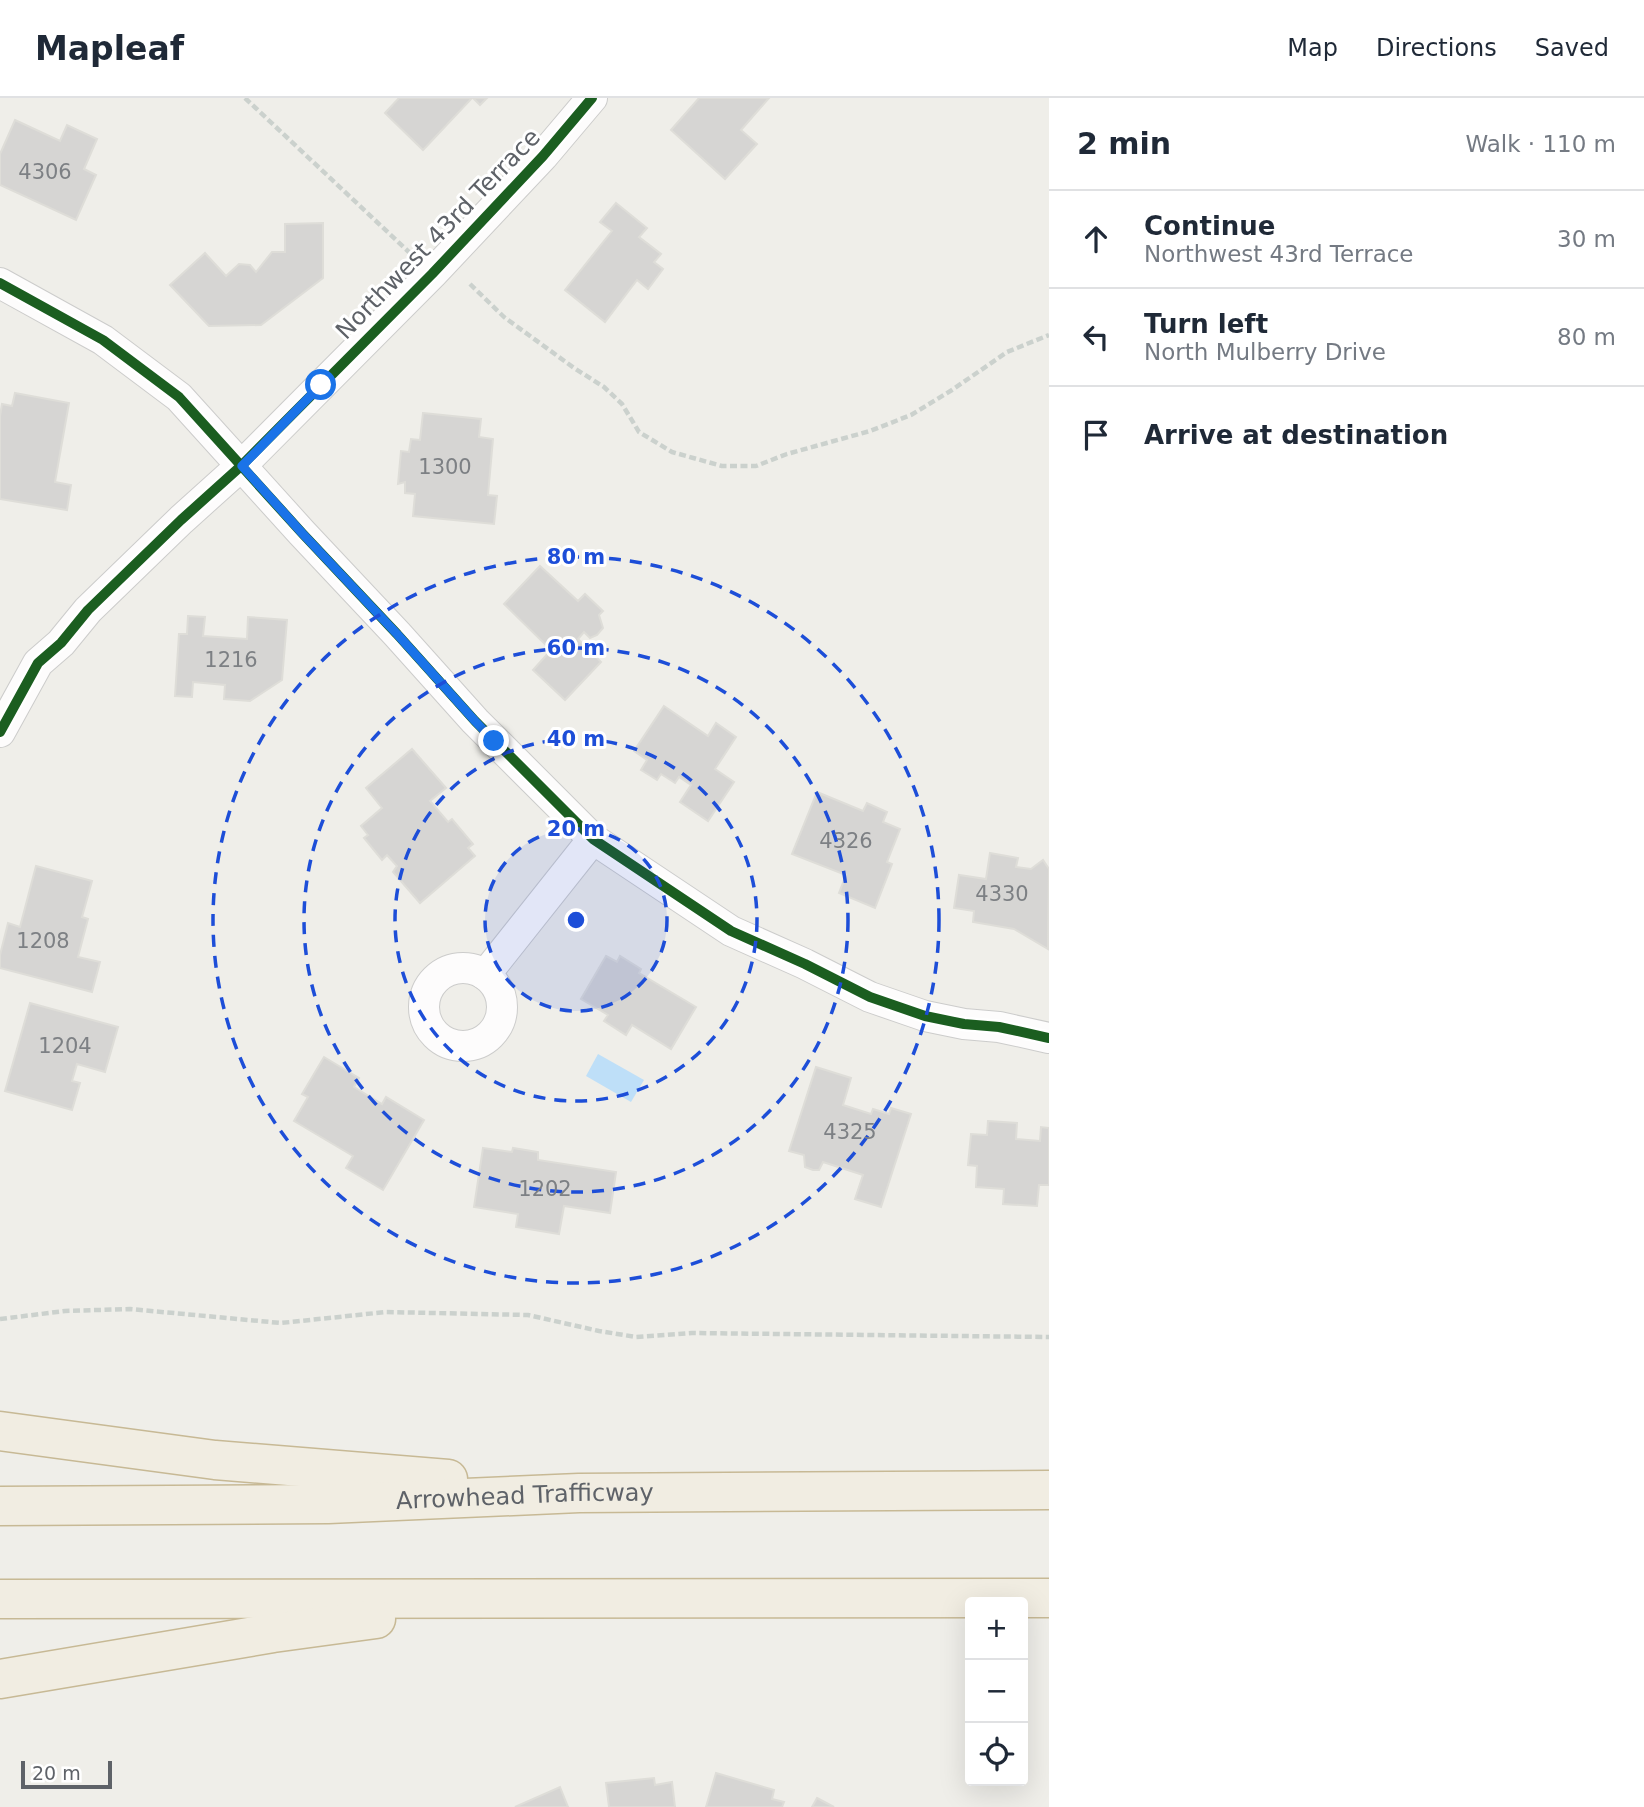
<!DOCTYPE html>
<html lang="en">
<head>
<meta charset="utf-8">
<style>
	:root { --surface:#fff; --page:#f2f2f3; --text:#1f2937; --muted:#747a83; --line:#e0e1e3 }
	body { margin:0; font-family:"DejaVu Sans",sans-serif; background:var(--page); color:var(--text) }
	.controls { position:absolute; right:21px; bottom:21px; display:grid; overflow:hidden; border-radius:7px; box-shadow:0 7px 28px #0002 }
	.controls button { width:63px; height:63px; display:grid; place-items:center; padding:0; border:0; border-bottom:2px solid var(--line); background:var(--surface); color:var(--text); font:35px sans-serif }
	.scale { position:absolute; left:21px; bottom:18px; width:91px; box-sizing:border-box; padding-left:7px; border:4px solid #5e6268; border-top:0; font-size:19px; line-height:24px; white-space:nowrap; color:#5e6268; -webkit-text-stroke:5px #fff; paint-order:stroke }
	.stop { position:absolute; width:21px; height:21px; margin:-16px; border:5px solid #1a73e8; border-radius:50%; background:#fff }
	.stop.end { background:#1a73e8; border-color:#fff; box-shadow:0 2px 7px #0008 }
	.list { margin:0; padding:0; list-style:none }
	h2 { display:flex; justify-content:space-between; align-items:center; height:91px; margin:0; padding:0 28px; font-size:30px }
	h2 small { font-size:23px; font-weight:400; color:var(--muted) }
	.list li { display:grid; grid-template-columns:46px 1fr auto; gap:21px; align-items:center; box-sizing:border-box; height:98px; padding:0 28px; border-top:2px solid var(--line) }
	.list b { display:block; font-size:26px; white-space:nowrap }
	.list p { margin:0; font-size:23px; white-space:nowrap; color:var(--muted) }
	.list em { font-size:23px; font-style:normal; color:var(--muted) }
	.icon { flex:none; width:38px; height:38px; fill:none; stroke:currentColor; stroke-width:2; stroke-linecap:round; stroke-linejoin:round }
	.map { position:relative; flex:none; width:1049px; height:1709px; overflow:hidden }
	header { display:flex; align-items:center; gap:42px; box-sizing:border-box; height:98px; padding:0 35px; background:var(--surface); border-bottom:2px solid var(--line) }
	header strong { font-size:33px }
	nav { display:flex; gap:38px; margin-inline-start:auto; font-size:24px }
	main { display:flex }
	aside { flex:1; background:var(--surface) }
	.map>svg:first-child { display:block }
	.water { fill:#bedff8 }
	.building { fill:#d6d5d3; stroke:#deddd8; stroke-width:2 }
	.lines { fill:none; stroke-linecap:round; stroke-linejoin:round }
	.minor-casing { stroke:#cccccb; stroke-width:32 }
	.motorway-casing { stroke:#c7b995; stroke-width:41 }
	.path { stroke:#cbd1cd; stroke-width:4.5; stroke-dasharray:7 3.5; stroke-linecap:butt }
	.minor { stroke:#fdfcfc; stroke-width:30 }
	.motorway { stroke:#f1ede2; stroke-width:38 }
	.cycleway-casing { stroke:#fff; stroke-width:15 }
	.cycleway { stroke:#1b5e20; stroke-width:10 }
	.route { stroke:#1a73e8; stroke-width:9 }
	.ring { fill:none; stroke:#1d4ed8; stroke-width:3.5; stroke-dasharray:12 9 }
	.labels { text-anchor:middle; stroke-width:6; stroke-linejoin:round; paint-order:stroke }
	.number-label { font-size:21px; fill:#7d8084 }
	.street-label { font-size:24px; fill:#5e6268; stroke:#fff }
	.centre { fill:#1d4ed8; stroke:#fff; stroke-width:3.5 }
	.ring-label { font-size:21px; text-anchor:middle; font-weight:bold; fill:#1d4ed8; stroke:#fff; stroke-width:6; stroke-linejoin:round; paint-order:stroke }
</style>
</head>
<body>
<header>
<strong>Mapleaf</strong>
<nav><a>Map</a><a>Directions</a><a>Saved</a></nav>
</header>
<main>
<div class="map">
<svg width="1049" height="1709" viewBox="0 0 1049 1709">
	<rect width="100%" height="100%" fill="#efeee9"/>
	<polygon class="water" points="598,956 644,982 631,1004 586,978"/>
	<g class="building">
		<polygon points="399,0 472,0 423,52 385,15"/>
		<polygon points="473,0 487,0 480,7"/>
		<polygon points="699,0 769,0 741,32 757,46 725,81 671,32"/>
		<polygon points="15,22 60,43 67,27 97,41 84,71 96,77 76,122 0,87 0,56"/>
		<polygon points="616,105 647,130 639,139 661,156 654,164 663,171 648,191 637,182 605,224 565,192 612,133 600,124"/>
		<polygon points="323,125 323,180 261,227 209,228 170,187 205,155 226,178 239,166 250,167 256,174 272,154 285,154 285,126"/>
		<polygon points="15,295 69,305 55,384 71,387 67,412 0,401 0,318 2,306 12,308"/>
		<polygon points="423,315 481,321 479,339 493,341 488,397 497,398 494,426 413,418 415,396 405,395 405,384 398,386 401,353 409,354 411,341 420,342"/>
		<polygon points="540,468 578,503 585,496 603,513 599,517 603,530 597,537 590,540 584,534 578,541 601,564 565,602 533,572 551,552 504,506"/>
		<polygon points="188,518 205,519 203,538 247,541 248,519 287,522 282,582 250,603 224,601 225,587 193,584 192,599 175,598 179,536 187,536"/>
		<polygon points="664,608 708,638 716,625 736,639 715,671 734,684 708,723 680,704 691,687 679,679 675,685 661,676 657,682 641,672 647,662 634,653"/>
		<polygon points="412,651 446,690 430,703 448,724 452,721 473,746 468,750 475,758 420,805 393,774 397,768 387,757 382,762 364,740 368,737 361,728 382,710 366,690"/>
		<polygon points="817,694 863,713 867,705 887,714 883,724 900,731 887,764 892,766 875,810 839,795 846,777 792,756"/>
		<polygon points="990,755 1018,760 1016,769 1031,771 1043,762 1049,771 1048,851 1014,831 973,824 974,813 954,810 959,777 986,781"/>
		<polygon points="36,768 92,783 82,819 88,821 78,859 100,864 92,894 0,870 0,857 8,825 20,829"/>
		<polygon points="606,858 617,864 620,858 641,871 639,875 696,909 671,951 632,927 626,937 604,923 608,917 581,901"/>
		<polygon points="30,905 118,929 105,974 77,966 72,983 80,985 72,1012 5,993"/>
		<polygon points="324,959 359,980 354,989 382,1006 386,999 424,1022 383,1092 346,1070 353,1058 294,1023 308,999 302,996"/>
		<polygon points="816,969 851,980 843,1007 871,1016 873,1011 889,1016 891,1010 911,1016 881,1109 855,1101 863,1077 823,1064 819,1072 813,1072 805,1069 804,1057 789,1053"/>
		<polygon points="988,1023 1017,1025 1016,1041 1040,1043 1041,1029 1049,1030 1049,1087 1039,1087 1037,1108 1003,1106 1004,1091 976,1089 977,1068 968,1067 971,1036 987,1037"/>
		<polygon points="483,1050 512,1054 513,1050 538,1054 538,1062 616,1074 610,1115 564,1108 559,1136 516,1129 518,1116 474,1109"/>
		<polygon points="716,1675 774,1692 772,1701 784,1704 782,1709 706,1709"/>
		<polygon points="654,1680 655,1687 672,1684 675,1709 609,1709 606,1685"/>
		<polygon points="560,1689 568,1709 515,1709"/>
		<polygon points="817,1700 834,1709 812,1709"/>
	</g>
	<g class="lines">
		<g class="minor-casing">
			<g id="minor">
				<polyline points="0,185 103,242 179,299 302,435 397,536 475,623 593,741 731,833 805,866 870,899 925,918 964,926 999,929 1049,940"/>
				<polyline points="0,634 38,565 61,545 88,512 181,422 241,368 432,176 543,58 592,0"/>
				<circle cx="463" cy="909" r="39"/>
				<polyline points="485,877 593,741"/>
			</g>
		</g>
		<g class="motorway-casing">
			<g id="motorway">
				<polyline points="0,1333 215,1362 448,1381"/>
				<path id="s1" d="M0,1408L328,1406L579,1395L1049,1392"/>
				<polyline points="0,1501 1049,1500"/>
				<polyline points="0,1581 273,1535 376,1521"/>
			</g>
		</g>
		<g class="path">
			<polyline points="245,0 411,156"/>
			<polyline points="470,186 504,219 574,270 604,289 622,306 639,334 672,354 722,368 756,368 787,356 870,333 911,317 952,292 1007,254 1049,237"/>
			<polyline points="0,1221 65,1213 130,1211 281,1225 386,1214 528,1217 599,1233 636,1239 692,1235 1049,1239"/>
		</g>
		<use href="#minor" class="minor"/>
		<use href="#motorway" class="motorway"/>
		<g class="cycleway-casing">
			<g id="cycleway">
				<polyline points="0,185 103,242 179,299 302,435 397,536 475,623 593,741 731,833 805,866 870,899 925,918 964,926 999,929 1049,940"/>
				<polyline points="0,634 38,565 61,545 88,512 181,422 241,368 432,176 543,58 592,0"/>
			</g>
		</g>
		<use href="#cycleway" class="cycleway"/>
	</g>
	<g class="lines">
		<polyline class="route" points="321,287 242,368 302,435 397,536 475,623 494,643"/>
	</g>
	<circle cx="576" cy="822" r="91" fill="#1d4ed8" fill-opacity=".12"/>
	<g class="ring">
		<circle cx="576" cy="822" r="91"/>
		<circle cx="576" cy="822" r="181"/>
		<circle cx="576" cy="822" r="272"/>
		<circle cx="576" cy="822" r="363"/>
	</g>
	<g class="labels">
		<g class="number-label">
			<text x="45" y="81">4306</text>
			<text x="445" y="376">1300</text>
			<text x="231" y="569">1216</text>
			<text x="846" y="750">4326</text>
			<text x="1002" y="803">4330</text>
			<text x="43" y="850">1208</text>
			<text x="65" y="955">1204</text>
			<text x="850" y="1041">4325</text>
			<text x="545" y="1098">1202</text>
		</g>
		<g class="street-label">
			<text transform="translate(438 136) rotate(-46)" y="8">Northwest 43rd Terrace</text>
			<text dy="8" stroke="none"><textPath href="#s1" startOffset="525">Arrowhead Trafficway</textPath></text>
		</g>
	</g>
	<circle cx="576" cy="822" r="10" class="centre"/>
	<g class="ring-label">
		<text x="576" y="466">80 m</text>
		<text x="576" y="557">60 m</text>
		<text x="576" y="648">40 m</text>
		<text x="576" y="738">20 m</text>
	</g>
</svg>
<div class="controls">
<button>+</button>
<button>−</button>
<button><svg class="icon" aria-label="locate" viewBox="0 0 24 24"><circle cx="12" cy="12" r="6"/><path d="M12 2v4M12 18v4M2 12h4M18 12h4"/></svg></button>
</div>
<div class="scale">20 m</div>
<div class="stop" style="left:321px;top:287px"></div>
<div class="stop end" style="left:494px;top:643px"></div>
</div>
<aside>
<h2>2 min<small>Walk · 110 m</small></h2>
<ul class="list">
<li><svg class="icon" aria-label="ahead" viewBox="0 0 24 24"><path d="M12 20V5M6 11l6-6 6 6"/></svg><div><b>Continue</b><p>Northwest 43rd Terrace</p></div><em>30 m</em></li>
<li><svg class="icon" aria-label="left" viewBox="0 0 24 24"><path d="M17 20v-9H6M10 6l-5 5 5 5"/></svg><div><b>Turn left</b><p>North Mulberry Drive</p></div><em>80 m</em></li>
<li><svg class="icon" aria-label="arrive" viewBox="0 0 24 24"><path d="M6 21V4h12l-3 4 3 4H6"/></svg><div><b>Arrive at destination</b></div></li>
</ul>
</aside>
</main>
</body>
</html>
